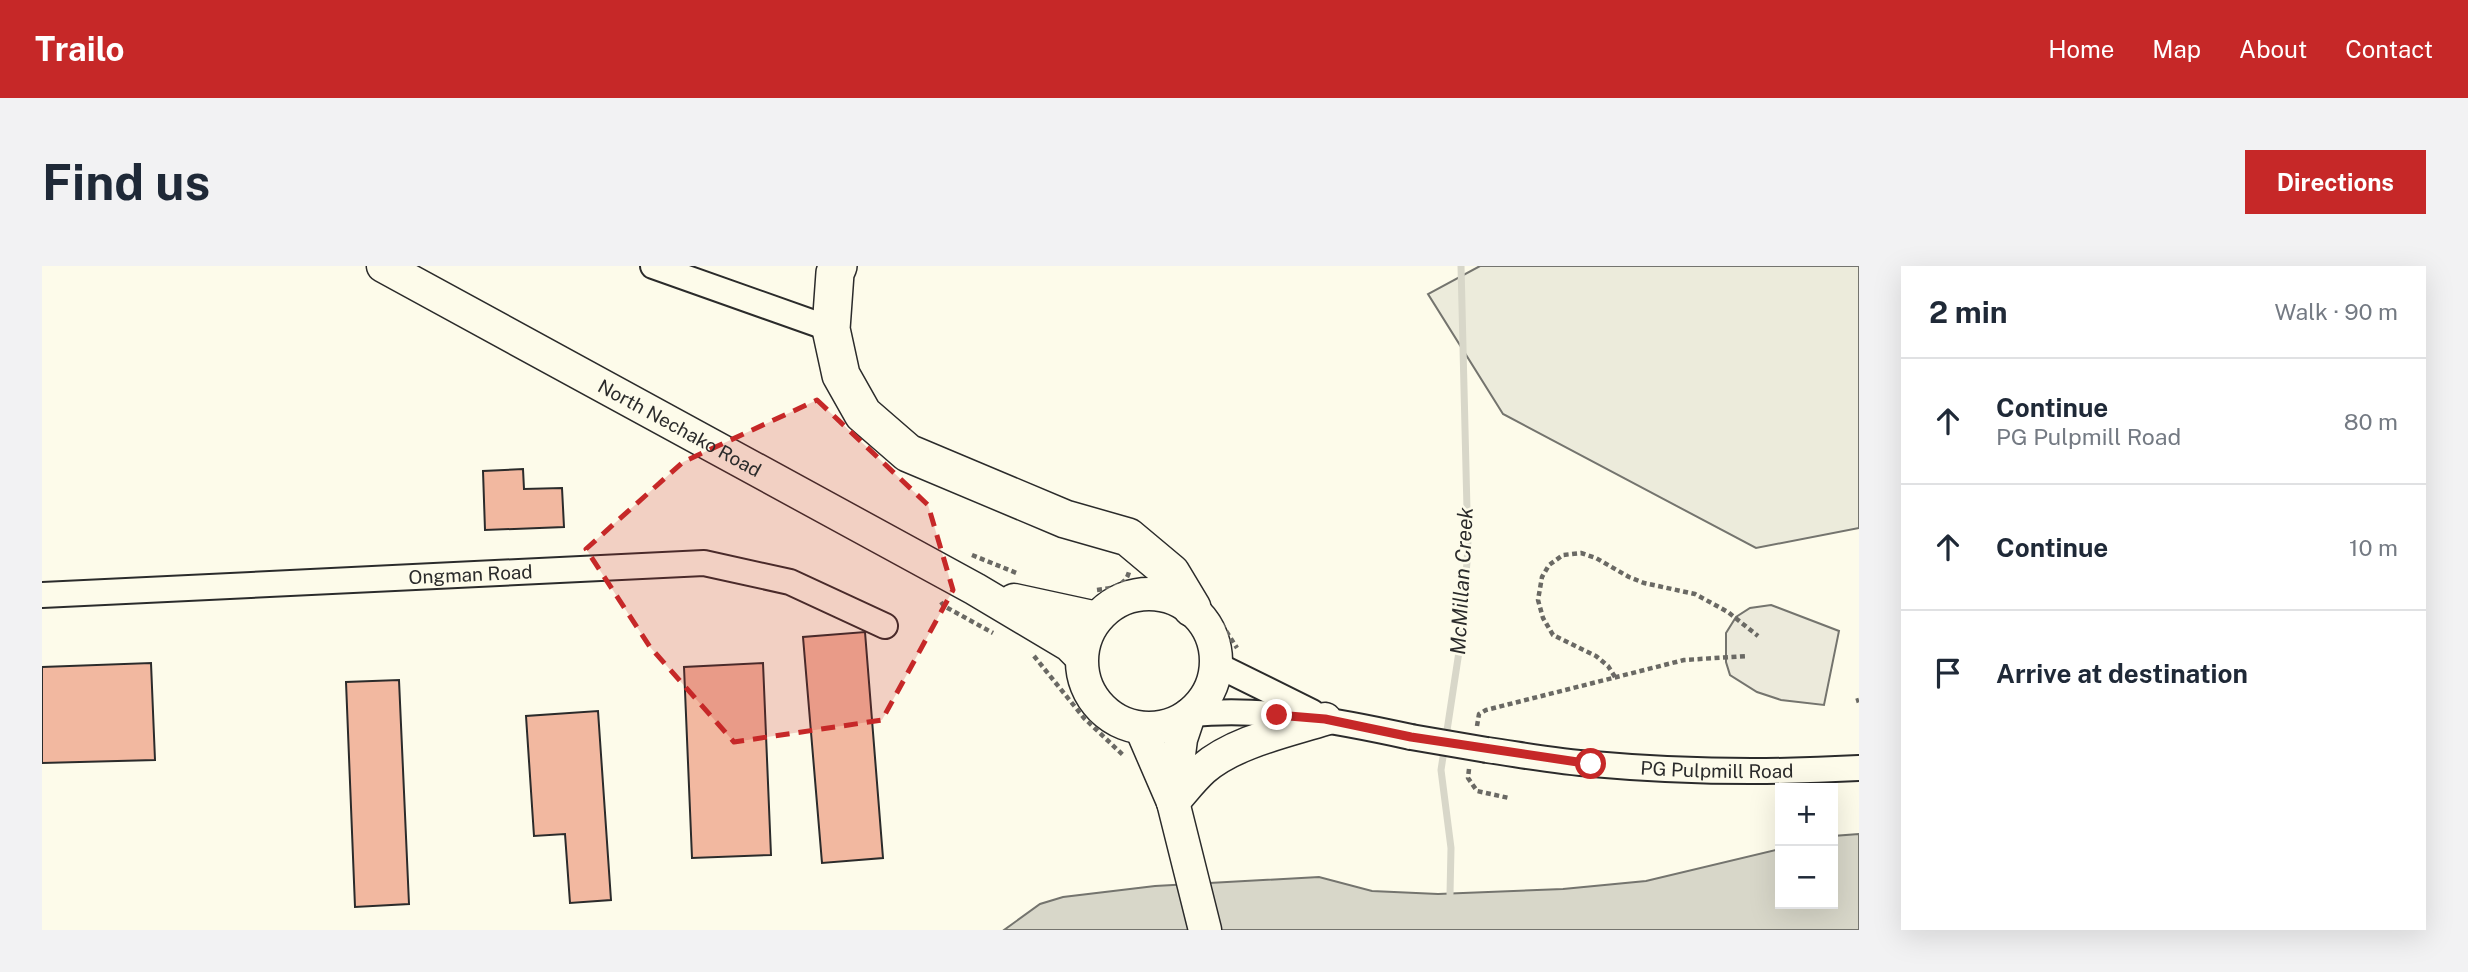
<!DOCTYPE html>
<html lang="en">
<head>
<meta charset="utf-8">
<style>
	:root { --surface:#fff; --page:#f2f2f3; --text:#1f2937; --muted:#747a83; --line:#e0e1e3; --accent:#c62828 }
	body { margin:0; font-family:"Public Sans",sans-serif; background:var(--page); color:var(--text) }
	.controls { position:absolute; right:21px; bottom:21px; display:grid; overflow:hidden; border-radius:0px; box-shadow:0 7px 28px #0002 }
	.controls button { width:63px; height:63px; display:grid; place-items:center; padding:0; border:0; border-bottom:2px solid var(--line); background:var(--surface); color:var(--text); font:35px sans-serif }
	.stop { position:absolute; width:21px; height:21px; margin:-16px; border:5px solid #c62828; border-radius:50%; background:#fff }
	.stop.end { background:#c62828; border-color:#fff; box-shadow:0 2px 7px #0008 }
	.list { margin:0; padding:0; list-style:none }
	h2 { display:flex; justify-content:space-between; align-items:center; height:91px; margin:0; padding:0 28px; font-size:30px }
	h2 small { font-size:23px; font-weight:400; color:var(--muted) }
	.list li { display:grid; grid-template-columns:46px 1fr auto; gap:21px; align-items:center; box-sizing:border-box; height:126px; padding:0 28px; border-top:2px solid var(--line) }
	.list b { display:block; font-size:26px; white-space:nowrap }
	.list p { margin:0; font-size:23px; white-space:nowrap; color:var(--muted) }
	.list em { font-size:23px; font-style:normal; color:var(--muted) }
	.icon { flex:none; width:38px; height:38px; fill:none; stroke:currentColor; stroke-width:2; stroke-linecap:round; stroke-linejoin:round }
	.map { position:relative; flex:none; width:1817px; height:664px; overflow:hidden; border-radius:0px }
	header { display:flex; align-items:center; gap:42px; box-sizing:border-box; height:98px; padding:0 35px; background:var(--accent); color:#fff }
	header strong { font-size:33px }
	nav { display:flex; gap:38px; margin-inline-start:auto; font-size:24px }
	.intro { display:flex; align-items:center; justify-content:space-between; box-sizing:border-box; height:168px; padding:0 42px }
	h1 { margin:0; font-size:49px }
	.button { padding:18px 32px; border-radius:0px; background:var(--accent); color:#fff; font-size:24px; font-weight:700 }
	main { display:flex; gap:42px; padding:0 42px }
	aside { flex:1; background:var(--surface); border-radius:0px; box-shadow:0 7px 28px #0002 }
	.map>svg:first-child { display:block }
	.green { fill:#ecebdb; stroke:#74746e; stroke-width:2 }
	.parking { fill:#eceadb; stroke:#74746e; stroke-width:2 }
	.water { fill:#d8d7c9; stroke:#74746e; stroke-width:2 }
	.lines { fill:none; stroke-linecap:round; stroke-linejoin:round }
	.stream { stroke:#d8d7c9; stroke-width:7 }
	.building { fill:#f2b8a0; stroke:#2b2b2b; stroke-width:2 }
	.minor-casing { stroke:#2b2b2b; stroke-width:28 }
	.major-casing { stroke:#2b2b2b; stroke-width:35 }
	.highway-casing { stroke:#2b2b2b; stroke-width:40 }
	.path { stroke:#6a6964; stroke-width:4.5; stroke-dasharray:5 3.5; stroke-linecap:butt }
	.minor { stroke:#fdfbea; stroke-width:24 }
	.major { stroke:#fdfbea; stroke-width:32 }
	.highway { stroke:#fdfbea; stroke-width:37 }
	.minor-bridge-casing { stroke:#2b2b2b; stroke-width:28; stroke-linecap:butt }
	.minor-bridge { stroke:#fdfbea; stroke-width:24 }
	.route { stroke:#c62828; stroke-width:9 }
	.marked { fill:#c62828; fill-opacity:0.2; stroke:#c62828; stroke-width:5; stroke-dasharray:14 9; stroke-linejoin:round }
	.labels { text-anchor:middle; stroke-width:5; stroke-linejoin:round; paint-order:stroke }
	.street-label { font-size:19px; fill:#2b2b2b; stroke:#fdfbea }
	.water-label { font-size:21px; font-style:italic; fill:#2b2b2b; stroke:#fdfbea }
</style>
</head>
<body>
<header>
<strong>Trailo</strong>
<nav><a>Home</a><a>Map</a><a>About</a><a>Contact</a></nav>
</header>
<div class="intro"><h1>Find us</h1><a class="button">Directions</a></div>
<main>
<div class="map">
<svg width="1817" height="664" viewBox="0 0 1817 664">
	<rect width="100%" height="100%" fill="#fdfbea"/>
	<polygon class="green" points="1438,0 1817,0 1817,262 1714,282 1461,148 1386,28"/>
	<polygon class="parking" points="1729,339 1797,365 1782,439 1739,434 1715,426 1688,409 1684,396 1684,367 1694,351 1708,342"/>
	<polygon class="water" points="1817,568 1817,664 962,664 998,638 1021,631 1113,620 1277,611 1330,625 1396,628 1521,623 1604,615 1738,583 1738,638 1791,638 1791,570"/>
	<g class="lines">
		<polyline class="stream" points="1408,628 1409,582 1399,504 1418,379 1426,284 1419,0"/>
	</g>
	<g class="building">
		<polygon points="481,203 482,223 520,222 522,261 443,264 441,205"/>
		<polygon points="823,366 841,592 780,597 761,371"/>
		<polygon points="109,397 113,494 0,497 0,401"/>
		<polygon points="721,397 729,589 650,592 642,401"/>
		<polygon points="357,414 367,638 313,641 304,416"/>
		<polygon points="556,445 569,634 528,637 523,568 492,570 484,450"/>
	</g>
	<g class="lines">
		<g class="minor-casing">
			<g id="minor">
				<polyline points="611,0 789,63"/>
				<path id="s1" d="M0,329L662,297L748,316L843,360"/>
				<polyline points="1175,399 1270,446"/>
				<path d="M1149,448C1224,441 1296,455 1369,471"/>
				<path id="s2" d="M1445,484C1480,489 1516,496 1551,498C1639,506 1729,507 1817,502"/>
			</g>
		</g>
		<g class="major-casing">
			<g id="major">
				<path id="s3" d="M341,0L933,323L1027,379L1039,391"/>
				<circle cx="1107" cy="395" r="67"/>
				<polyline points="972,334 1055,352"/>
				<polyline points="1099,462 1131,536 1163,664"/>
				<path d="M1131,536C1141,525 1150,513 1161,503C1192,476 1245,465 1283,453"/>
				<polyline points="1131,536 1139,473 1147,449"/>
			</g>
		</g>
		<g class="highway-casing">
			<polyline id="highway" points="796,0 793,7 789,63 799,109 821,148 866,187 1023,253 1086,271 1129,307 1150,342"/>
		</g>
		<g class="path">
			<polyline points="930,289 977,308"/>
			<path d="M1055,324C1069,322 1083,321 1087,306"/>
			<polyline points="899,336 902,340 951,367"/>
			<polyline points="1175,351 1195,382"/>
			<polyline points="992,390 1042,452 1082,490"/>
			<polyline points="1573,411 1566,400 1554,390 1511,369 1501,352 1496,334 1500,311 1507,299 1521,289 1539,287 1554,292 1587,311 1602,317 1653,328 1686,346 1716,370"/>
			<polyline points="1814,435 1817,434"/>
			<polyline points="1435,460 1437,448 1444,444 1642,394 1706,390"/>
			<polyline points="1427,503 1426,512 1435,525 1467,532"/>
		</g>
		<use href="#minor" class="minor"/>
		<use href="#major" class="major"/>
		<use href="#highway" class="highway"/>
		<g class="minor-bridge-casing">
			<polyline id="minor-bridge" points="1369,471 1445,484"/>
		</g>
		<use href="#minor-bridge" class="minor-bridge"/>
	</g>
	<g class="lines">
		<polyline class="route" points="1235,449 1283,453 1369,471 1549,498"/>
	</g>
	<path class="marked" d="M775,134L886,239L911,324L840,454L692,476L608,381L544,283L641,196Z"/>
	<g class="labels">
		<g class="street-label">
			<text dy="7" stroke="none"><textPath href="#s3" startOffset="338">North Nechako Road</textPath></text>
			<text dy="7" stroke="none"><textPath href="#s1" startOffset="429">Ongman Road</textPath></text>
			<text dy="7" stroke="none"><textPath href="#s2" startOffset="231">PG Pulpmill Road</textPath></text>
		</g>
		<g class="water-label">
			<text transform="translate(1420 315) rotate(-87)" y="7">McMillan Creek</text>
		</g>
	</g>
</svg>
<div class="controls">
<button>+</button>
<button>−</button>
</div>
<div class="stop" style="left:1549px;top:498px"></div>
<div class="stop end" style="left:1235px;top:449px"></div>
</div>
<aside>
<h2>2 min<small>Walk · 90 m</small></h2>
<ul class="list">
<li><svg class="icon" aria-label="ahead" viewBox="0 0 24 24"><path d="M12 20V5M6 11l6-6 6 6"/></svg><div><b>Continue</b><p>PG Pulpmill Road</p></div><em>80 m</em></li>
<li><svg class="icon" aria-label="ahead" viewBox="0 0 24 24"><path d="M12 20V5M6 11l6-6 6 6"/></svg><div><b>Continue</b></div><em>10 m</em></li>
<li><svg class="icon" aria-label="arrive" viewBox="0 0 24 24"><path d="M6 21V4h12l-3 4 3 4H6"/></svg><div><b>Arrive at destination</b></div></li>
</ul>
</aside>
</main>
</body>
</html>
